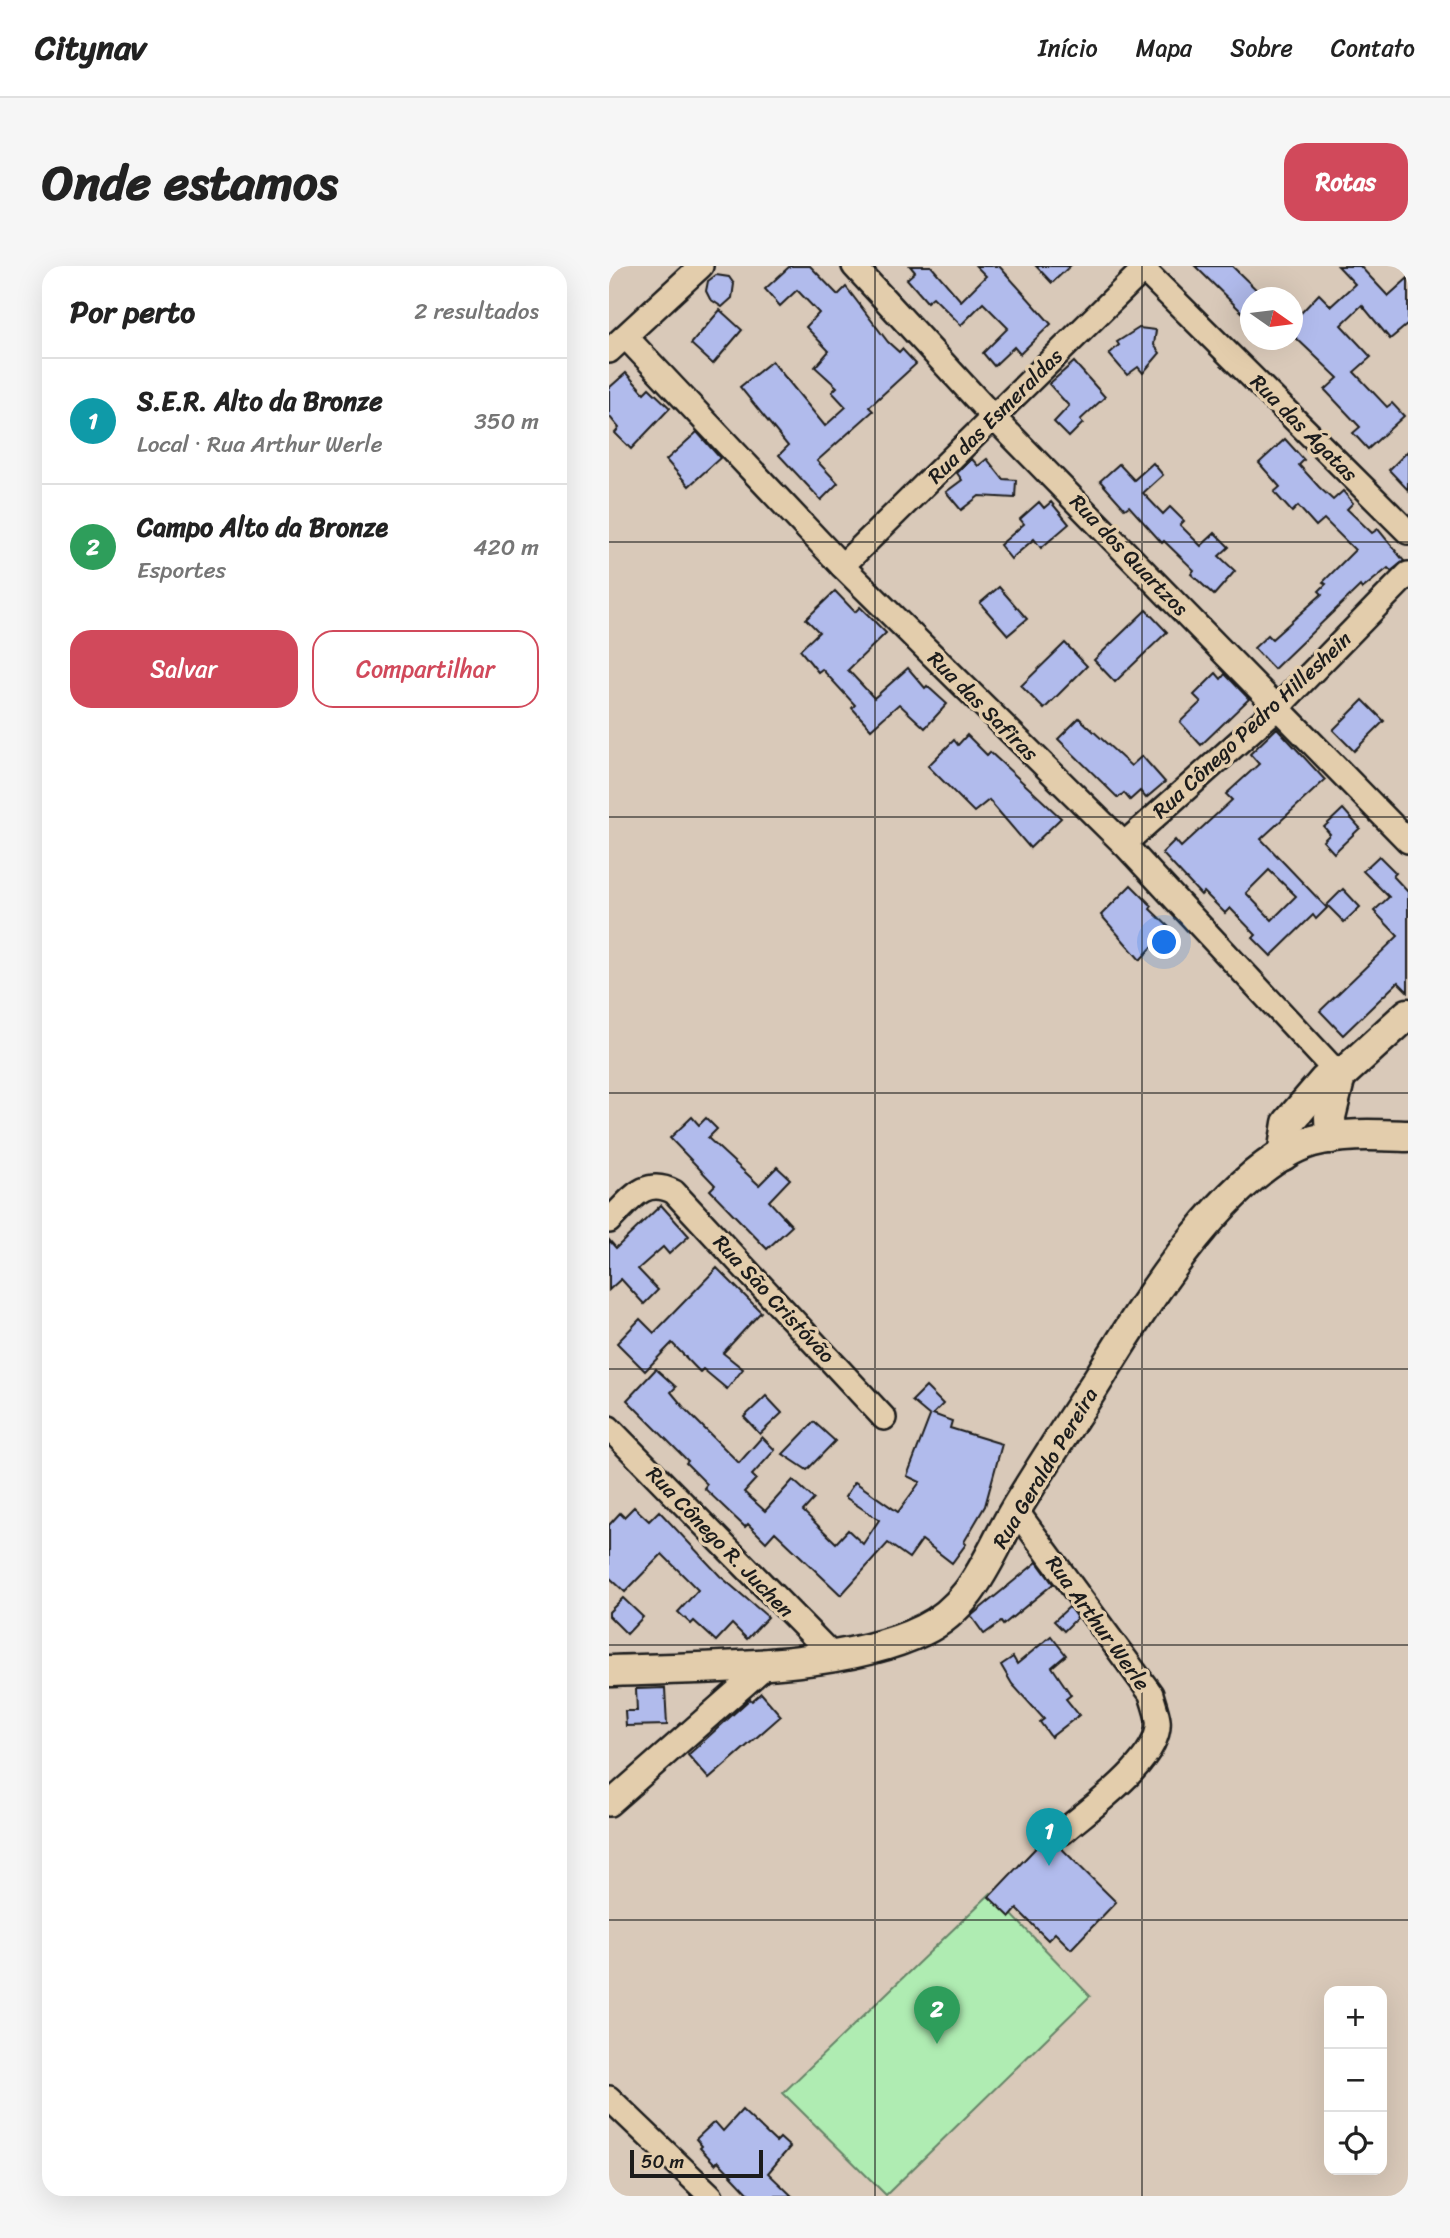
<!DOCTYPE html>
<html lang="pt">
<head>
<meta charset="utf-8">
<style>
	:root { --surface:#fff; --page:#f6f6f6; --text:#222; --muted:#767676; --line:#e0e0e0; --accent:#d1495b }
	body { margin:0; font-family:Sriracha,sans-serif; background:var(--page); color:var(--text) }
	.controls { position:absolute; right:21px; bottom:21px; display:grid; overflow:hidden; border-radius:14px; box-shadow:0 7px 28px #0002 }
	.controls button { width:63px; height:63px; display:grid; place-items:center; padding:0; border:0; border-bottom:2px solid var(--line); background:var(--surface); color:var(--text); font:35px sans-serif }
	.compass { position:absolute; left:631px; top:21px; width:63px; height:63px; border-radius:50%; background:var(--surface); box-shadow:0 7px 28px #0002; rotate:104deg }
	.scale { position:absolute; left:21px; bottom:18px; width:133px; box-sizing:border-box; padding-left:7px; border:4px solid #1c1c1c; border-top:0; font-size:19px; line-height:24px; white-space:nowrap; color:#1c1c1c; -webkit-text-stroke:5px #e3cdac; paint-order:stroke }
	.you { position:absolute; left:556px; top:677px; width:24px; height:24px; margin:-18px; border:5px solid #fff; border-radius:50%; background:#1a73e8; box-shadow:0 0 0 10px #1a73e833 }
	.badge { display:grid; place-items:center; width:46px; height:46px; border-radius:50%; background:var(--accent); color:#fff; font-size:23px; font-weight:700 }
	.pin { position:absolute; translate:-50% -58px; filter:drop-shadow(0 2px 4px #0008) }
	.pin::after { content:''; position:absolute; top:37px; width:24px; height:21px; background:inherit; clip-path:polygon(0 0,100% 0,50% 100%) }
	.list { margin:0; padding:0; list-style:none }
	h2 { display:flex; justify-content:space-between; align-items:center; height:91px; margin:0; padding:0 28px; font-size:30px }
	h2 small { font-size:23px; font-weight:400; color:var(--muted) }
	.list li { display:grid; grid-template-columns:46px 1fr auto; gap:21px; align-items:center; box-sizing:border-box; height:126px; padding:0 28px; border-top:2px solid var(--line) }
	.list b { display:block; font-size:26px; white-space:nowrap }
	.list p { margin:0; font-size:23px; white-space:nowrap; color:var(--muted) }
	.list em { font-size:23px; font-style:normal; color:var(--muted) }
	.actions { display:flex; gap:14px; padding:21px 28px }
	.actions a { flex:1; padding:16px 0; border:2px solid var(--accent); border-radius:21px; text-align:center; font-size:24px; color:var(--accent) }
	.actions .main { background:var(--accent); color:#fff }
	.icon { flex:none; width:38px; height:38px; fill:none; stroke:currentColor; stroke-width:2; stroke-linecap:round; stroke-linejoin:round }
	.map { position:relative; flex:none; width:799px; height:1930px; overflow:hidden; border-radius:21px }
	header { display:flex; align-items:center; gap:42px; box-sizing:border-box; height:98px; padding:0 35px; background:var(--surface); border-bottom:2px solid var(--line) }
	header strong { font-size:33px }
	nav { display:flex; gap:38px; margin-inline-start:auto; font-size:24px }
	.intro { display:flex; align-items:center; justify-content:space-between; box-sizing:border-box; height:168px; padding:0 42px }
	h1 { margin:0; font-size:49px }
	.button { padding:18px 32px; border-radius:21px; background:var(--accent); color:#fff; font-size:24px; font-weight:700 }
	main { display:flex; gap:42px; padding:0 42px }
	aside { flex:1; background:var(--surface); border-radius:21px; box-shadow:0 7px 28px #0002 }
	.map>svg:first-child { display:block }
	.green { fill:#afecb2; stroke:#668467; stroke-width:2 }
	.building { fill:#b1bbec; stroke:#1c1c1c; stroke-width:2; fill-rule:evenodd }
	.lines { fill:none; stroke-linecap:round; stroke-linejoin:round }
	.minor-casing { stroke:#1c1c1c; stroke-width:28 }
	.major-casing { stroke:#1c1c1c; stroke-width:35 }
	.minor { stroke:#e3cdac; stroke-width:23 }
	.major { stroke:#e3cdac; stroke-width:30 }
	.grid { fill:none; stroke:#1c1c1c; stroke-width:2; stroke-opacity:0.55 }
	.labels { text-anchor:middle; stroke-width:7; stroke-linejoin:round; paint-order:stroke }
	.street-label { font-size:21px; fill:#1c1c1c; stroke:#e3cdac }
</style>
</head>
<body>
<header>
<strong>Citynav</strong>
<nav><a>Início</a><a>Mapa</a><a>Sobre</a><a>Contato</a></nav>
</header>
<div class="intro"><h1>Onde estamos</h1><a class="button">Rotas</a></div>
<main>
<aside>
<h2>Por perto<small>2 resultados</small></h2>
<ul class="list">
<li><span class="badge" style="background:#0f9aa8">1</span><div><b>S.E.R. Alto da Bronze</b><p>Local · Rua Arthur Werle</p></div><em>350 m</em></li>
<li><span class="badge" style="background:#2e9e5b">2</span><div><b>Campo Alto da Bronze</b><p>Esportes</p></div><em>420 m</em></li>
</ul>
<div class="actions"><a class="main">Salvar</a><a>Compartilhar</a></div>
</aside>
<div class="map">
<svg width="799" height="1930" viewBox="0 0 799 1930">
	<rect width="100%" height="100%" fill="#d9c9b9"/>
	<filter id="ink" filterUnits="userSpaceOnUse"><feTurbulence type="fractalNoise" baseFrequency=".0143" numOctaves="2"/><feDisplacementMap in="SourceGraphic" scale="14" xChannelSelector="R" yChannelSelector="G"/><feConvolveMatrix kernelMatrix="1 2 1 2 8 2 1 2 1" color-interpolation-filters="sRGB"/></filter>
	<g filter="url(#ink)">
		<polygon class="green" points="382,1627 481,1730 277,1929 174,1827"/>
		<g class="building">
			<polygon points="181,0 201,0 229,29 237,21 279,76 290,86 293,83 307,98 260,141 264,145 208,195 229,217 212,234 170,189 179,180 131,121 163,95 216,160 237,141 223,126 228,121 206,101 220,85 197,61 210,47 188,24 171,40 156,23"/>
			<polygon points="301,0 322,0 352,35 377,10 367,0 390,0 442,58 411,88 405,81 385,100 374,87 399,62 374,37 352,59 324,31 318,36 298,13 306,6"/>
			<polygon points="427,0 461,0 443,17"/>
			<polygon points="586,0 623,0 656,32 641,32 641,54"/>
			<polygon points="729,0 751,0 779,30 799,12 799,58 781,73 753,39 732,59 762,91 745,106 778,141 783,137 795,150 759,183 744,167 751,161 716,124 729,112 683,68 683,38 692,47 710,28 722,40 746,18"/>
			<polygon points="107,9 120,11 125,18 123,32 113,41 101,33 97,25 99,15"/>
			<polygon points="111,44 133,64 104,98 82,78"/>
			<polygon points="530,62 547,64 545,79 551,87 534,107 529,101 518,109 500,88 510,79 508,76"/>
			<polygon points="465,96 496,131 471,154 474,157 460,171 445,156 460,140 440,118"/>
			<polygon points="17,107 35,127 40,122 61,142 22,183 6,167 10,162 0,150 0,122"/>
			<polygon points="88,166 111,192 80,220 57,194"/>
			<polygon points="676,173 695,194 690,199 710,221 724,234 734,225 744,237 738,243 763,267 769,263 795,295 782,305 779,302 753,323 751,320 665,403 645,382 659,369 663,373 713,328 710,325 717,318 714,316 746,284 715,253 707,260 689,240 683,246 665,226 671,221 650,197"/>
			<polygon points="799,185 799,224 780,204"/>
			<polygon points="363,193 369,200 378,193 394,213 407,214 406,232 370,230 352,244 337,226 353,214 348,207"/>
			<polygon points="544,197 554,209 534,227 554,248 561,241 575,255 571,259 592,280 606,267 620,281 610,290 626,305 605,329 582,308 585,304 555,275 553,277 520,240 516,243 491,215 510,198 525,214"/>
			<polygon points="430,236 435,242 442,236 460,258 432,282 425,273 402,293 391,279 415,258 411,253"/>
			<polygon points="390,321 418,353 399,369 371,337"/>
			<polygon points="226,325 246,346 251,341 277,367 239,404 265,432 299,402 316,422 318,420 338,438 316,462 290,438 262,463 243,442 246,439 213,403 209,406 191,384 210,366 197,353"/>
			<polygon points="537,344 558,366 506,416 485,394"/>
			<polygon points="456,377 478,400 435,443 412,420"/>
			<polygon points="607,407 612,413 616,408 640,433 592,479 571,456 592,436 585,429"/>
			<polygon points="754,434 775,455 745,485 724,464"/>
			<polygon points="470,452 522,500 533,490 556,516 537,532 531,525 521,534 515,527 509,532 449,473"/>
			<path d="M668,462L716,514L652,573L718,642L707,653L704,649L662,690L644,672L647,669L621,642L616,647L595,626L592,629L553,587L566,574L572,581L623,534L617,528L650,498L641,488ZM660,604L687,630L663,654L637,627Z"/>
			<polygon points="358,469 378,489 381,486 452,552 421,582 380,534 365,546 319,500 345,474 349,479"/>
			<polygon points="734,543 751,562 725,587 714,575 721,568 715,561"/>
			<polygon points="770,590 787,607 784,610 799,626 799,726 789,716 734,769 711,745 789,670 765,645 780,631 754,605"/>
			<polygon points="522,619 543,640 541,643 561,662 531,694 492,649"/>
			<polygon points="734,623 751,641 735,656 718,639"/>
			<polygon points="83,851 90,859 97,852 108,863 99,872 150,919 168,901 181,913 160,935 183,960 158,983 101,924 106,919 61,872"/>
			<polygon points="52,939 80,970 60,988 54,981 29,1003 49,1024 35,1038 12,1013 0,1024 0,974 7,982"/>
			<polygon points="108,1002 152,1046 114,1087 134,1103 118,1123 94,1103 91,1106 63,1077 36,1105 8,1077 31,1053 45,1067"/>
			<polygon points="47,1103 67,1121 62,1126 77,1144 130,1197 153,1171 166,1184 143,1209 147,1213 135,1226 156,1245 184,1214 205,1233 194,1245 227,1277 239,1264 254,1278 270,1254 236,1231 246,1216 289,1246 311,1216 298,1210 321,1150 303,1135 317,1121 334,1138 324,1148 343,1155 341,1162 393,1178 376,1240 355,1276 357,1278 343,1297 313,1274 300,1292 279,1277 232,1329 166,1266 157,1276 139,1258 136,1261 95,1222 98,1218 77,1197 79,1195 18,1134"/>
			<polygon points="157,1130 173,1147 151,1168 135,1151"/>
			<polygon points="205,1156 226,1175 198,1204 174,1188"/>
			<polygon points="25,1241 40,1255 50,1245 111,1310 159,1351 138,1373 123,1358 107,1375 85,1355 82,1358 69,1346 89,1324 53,1288 16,1326 0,1311 0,1259 11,1247 15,1251"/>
			<polygon points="428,1296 444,1318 394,1359 392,1356 375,1368 362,1350"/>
			<polygon points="14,1332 34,1351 18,1368 0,1350 0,1346"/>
			<polygon points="460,1341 468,1352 455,1365 445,1355"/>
			<polygon points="442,1370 457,1389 443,1401 462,1429 457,1433 470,1449 442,1471 431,1456 435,1453 403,1418 392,1399 404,1391 408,1398"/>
			<polygon points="56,1422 58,1459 17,1460 16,1445 28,1445 27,1423"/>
			<polygon points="152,1427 172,1450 100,1513 79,1489 141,1433 143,1435"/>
			<polygon points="439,1569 507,1636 462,1683 446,1667 439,1674 408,1643 401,1651 380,1631"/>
			<polygon points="133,1844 167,1876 171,1872 181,1881 159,1907 183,1930 142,1930 109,1895 106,1898 91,1882 93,1880 87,1873 103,1858 107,1857 114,1865"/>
		</g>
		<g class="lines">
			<g class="minor-casing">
				<g id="minor">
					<polyline points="245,0 385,152 799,575"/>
					<polyline points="531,0 799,266"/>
					<polyline points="17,71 233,300 515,578 731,810"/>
					<polyline points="0,85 92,0"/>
					<polyline points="233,300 538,0"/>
					<polyline points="515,578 669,441 799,308"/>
					<path d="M0,955C21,935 35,910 65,926L275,1152"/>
					<polyline points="0,1162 223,1389"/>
					<path d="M406,1243L542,1428C544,1436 548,1446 549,1454C554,1492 480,1543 454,1566"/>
					<polyline points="0,1538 160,1397"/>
					<polyline points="0,1832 102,1930"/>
				</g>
			</g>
			<g class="major-casing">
				<g id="major">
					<polyline points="722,872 721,851 731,810"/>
					<polyline points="674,889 679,857 716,814 731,810 799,748"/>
					<path d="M0,1405C90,1401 233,1404 314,1364C366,1339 380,1287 408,1241C433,1200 459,1160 485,1120C531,1046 617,901 704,875C735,867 768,869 799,870"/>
				</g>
			</g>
			<use href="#minor" class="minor"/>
			<use href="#major" class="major"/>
		</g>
	</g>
	<path class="grid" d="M266,0V1930M533,0V1930M0,276H799M0,551H799M0,827H799M0,1103H799M0,1379H799M0,1654H799"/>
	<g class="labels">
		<g class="street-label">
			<text transform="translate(386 150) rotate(-45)" y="7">Rua das Esmeraldas</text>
			<text transform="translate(695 162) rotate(45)" y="7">Rua das Ágatas</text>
			<text transform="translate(520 289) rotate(46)" y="7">Rua dos Quartzos</text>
			<text transform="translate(374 440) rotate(45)" y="7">Rua das Safiras</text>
			<text transform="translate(643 459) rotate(-43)" y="7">Rua Cônego Pedro Hilleshein</text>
			<text transform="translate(165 1033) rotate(47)" y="7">Rua São Cristóvão</text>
			<text transform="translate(436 1202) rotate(-59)" y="7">Rua Geraldo Pereira</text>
			<text transform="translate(111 1276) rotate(46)" y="7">Rua Cônego R. Juchen</text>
			<text transform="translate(489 1357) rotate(54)" y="7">Rua Arthur Werle</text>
		</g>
	</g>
</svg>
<div class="controls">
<button>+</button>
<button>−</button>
<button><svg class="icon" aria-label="locate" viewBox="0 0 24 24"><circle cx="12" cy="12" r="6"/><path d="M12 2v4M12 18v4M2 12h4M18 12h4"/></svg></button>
</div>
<svg class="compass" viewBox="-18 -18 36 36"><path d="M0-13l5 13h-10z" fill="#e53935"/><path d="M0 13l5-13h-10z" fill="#767676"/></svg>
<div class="scale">50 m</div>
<div class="you"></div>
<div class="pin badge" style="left:440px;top:1600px;background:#0f9aa8">1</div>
<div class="pin badge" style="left:328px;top:1778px;background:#2e9e5b">2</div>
</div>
</main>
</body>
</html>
